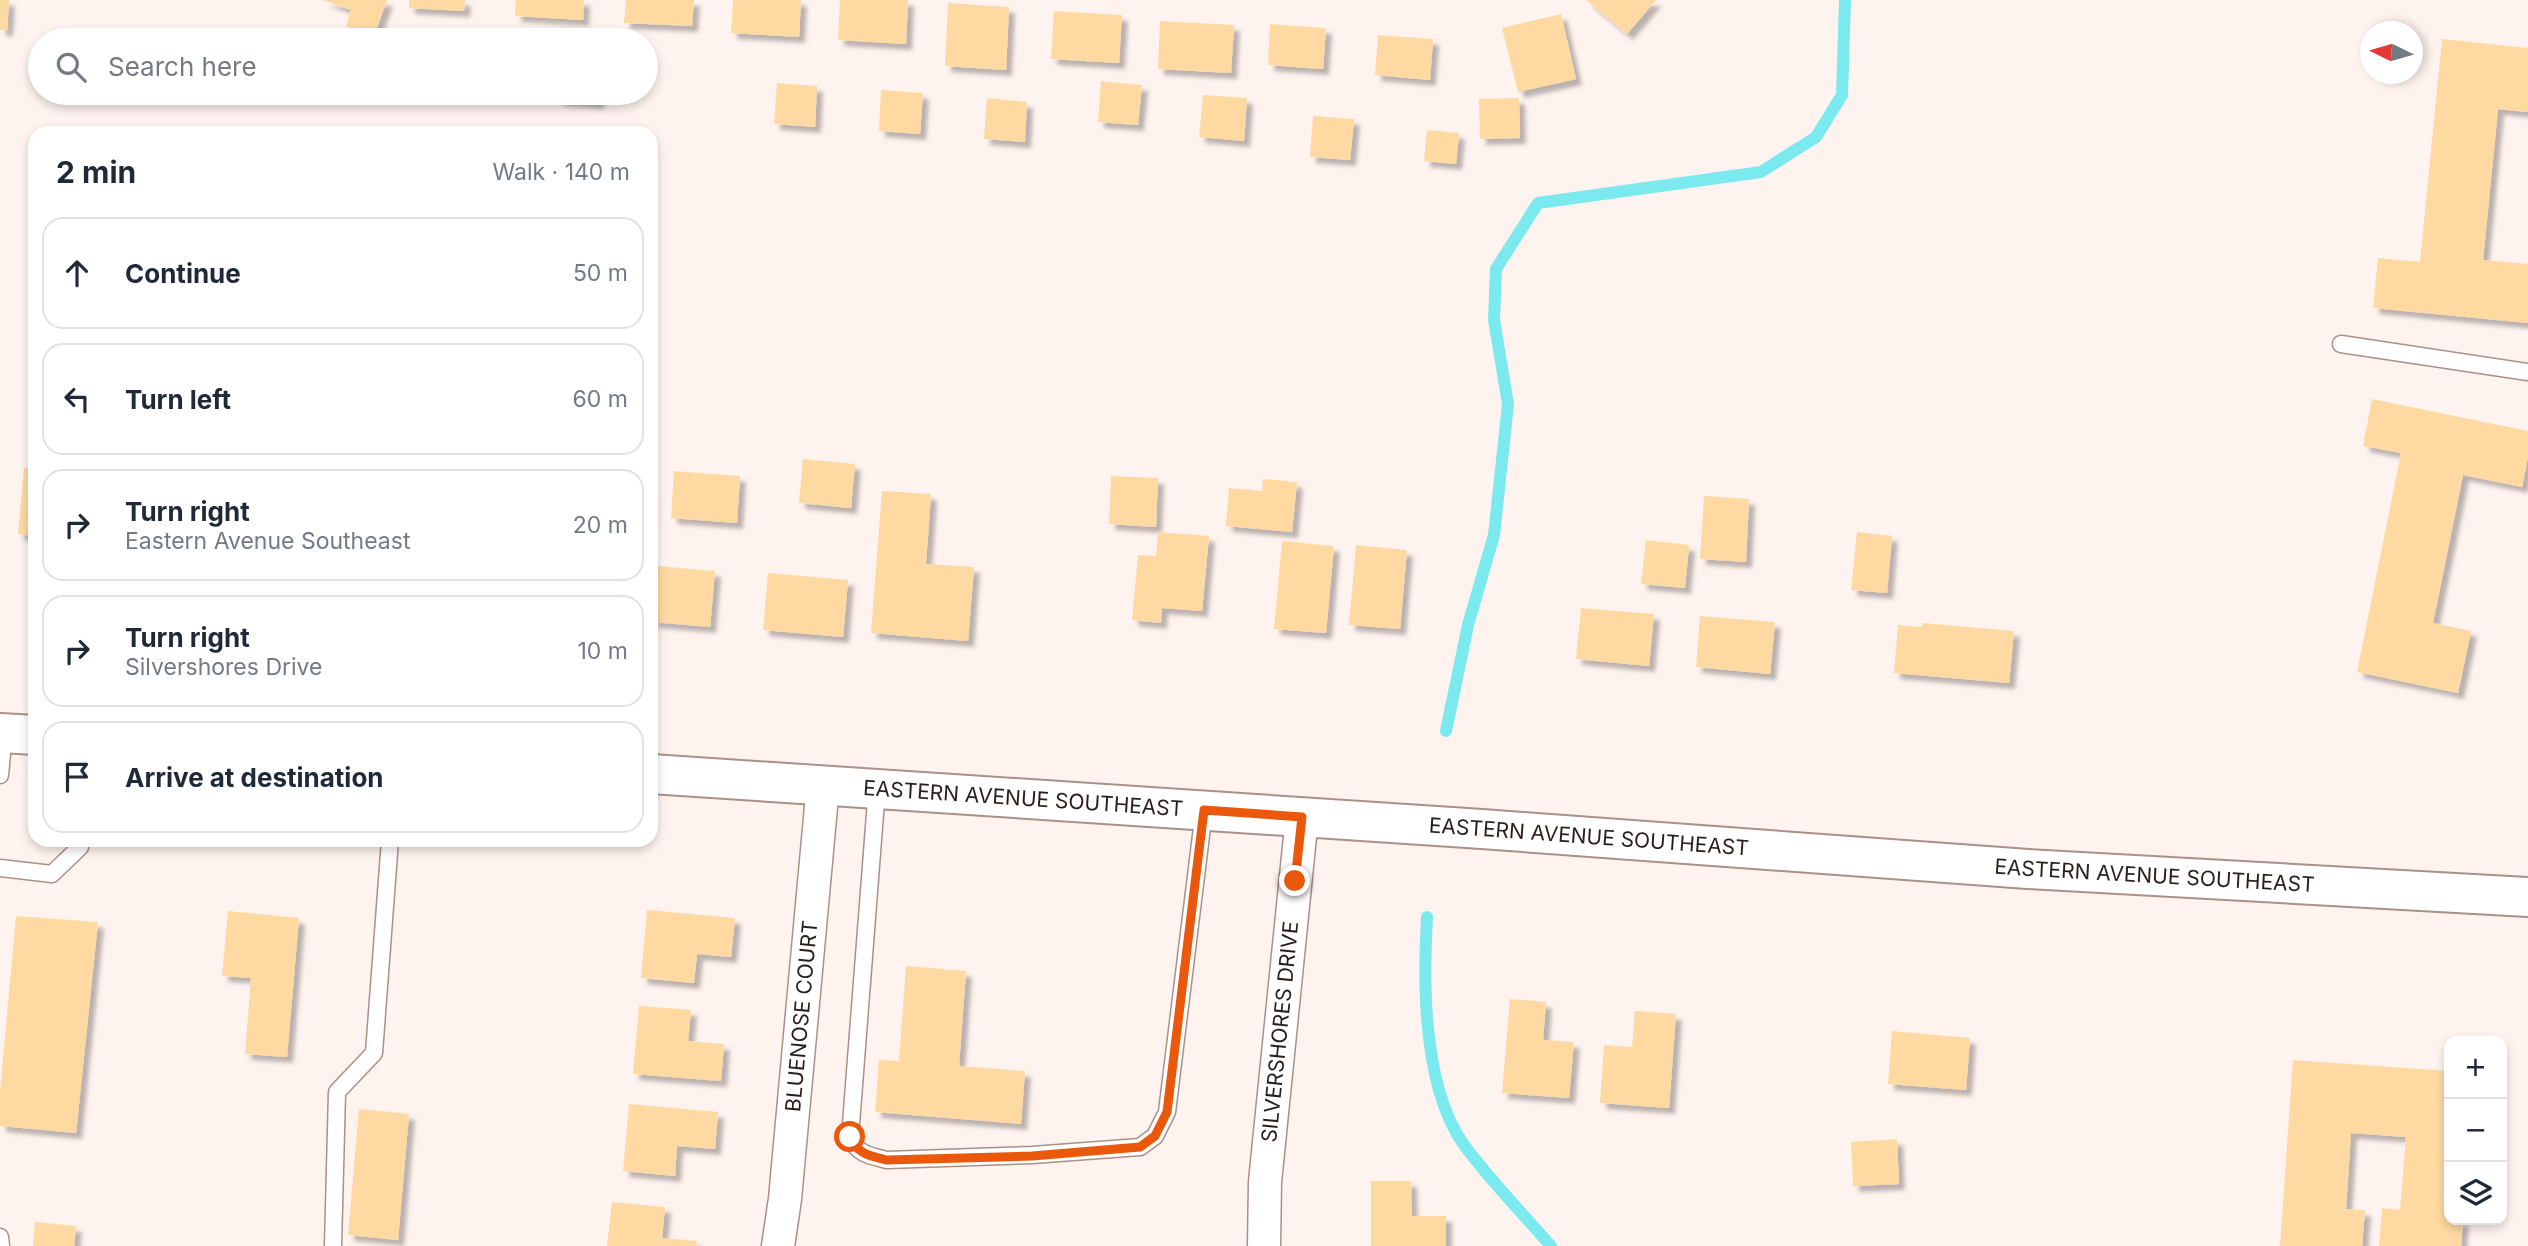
<!DOCTYPE html>
<html lang="en">
<head>
<meta charset="utf-8">
<style>
	:root { --surface:#fff; --page:#f6f6f7; --text:#1f2937; --muted:#747a83; --line:#e0e1e3 }
	body { margin:0; font-family:Inter,sans-serif; background:var(--page); color:var(--text) }
	.controls { position:absolute; right:21px; bottom:21px; display:grid; overflow:hidden; border-radius:14px; box-shadow:0 4px 10px #0003 }
	.controls button { width:63px; height:63px; display:grid; place-items:center; padding:0; border:0; border-bottom:2px solid var(--line); background:var(--surface); color:var(--text); font:35px sans-serif }
	.compass { position:absolute; left:2360px; top:21px; width:63px; height:63px; border-radius:50%; background:var(--surface); box-shadow:0 4px 10px #0003; rotate:275deg }
	.stop { position:absolute; width:21px; height:21px; margin:-16px; border:5px solid #ea580c; border-radius:50%; background:#fff }
	.stop.end { background:#ea580c; border-color:#fff; box-shadow:0 2px 7px #0008 }
	.list { margin:0; padding:0; list-style:none }
	h2 { display:flex; justify-content:space-between; align-items:center; height:91px; margin:0; padding:0 28px; font-size:30px }
	h2 small { font-size:23px; font-weight:400; color:var(--muted) }
	.list li { display:grid; grid-template-columns:46px 1fr auto; gap:21px; align-items:center; box-sizing:border-box; height:112px; margin:0 14px 14px; padding:0 14px; border:2px solid var(--line); border-radius:21px }
	.list b { display:block; font-size:26px; white-space:nowrap }
	.list p { margin:0; font-size:23px; white-space:nowrap; color:var(--muted) }
	.list em { font-size:23px; font-style:normal; color:var(--muted) }
	.icon { flex:none; width:38px; height:38px; fill:none; stroke:currentColor; stroke-width:2; stroke-linecap:round; stroke-linejoin:round }
	.map { position:relative; flex:none; width:2528px; height:1246px; overflow:hidden }
	.search { position:absolute; background:var(--surface); box-shadow:0 4px 10px #0003; left:28px; top:28px; width:630px; height:77px; display:flex; align-items:center; gap:18px; box-sizing:border-box; padding:0 24px; border-radius:38px; color:var(--muted); font-size:26px }
	.panel { position:absolute; background:var(--surface); box-shadow:0 4px 10px #0003; left:28px; top:126px; width:630px; height:721px; border-radius:21px }
	.map>svg:first-child { display:block }
	.lines { fill:none; stroke-linecap:round; stroke-linejoin:round }
	.stream { stroke:#7aeaef; stroke-width:12 }
	.building { fill:#fedaa2; filter:url(#shadow) }
	.lane-casing { stroke:#aa9087; stroke-width:19 }
	.street-casing { stroke:#aa9087; stroke-width:35 }
	.secondary-casing { stroke:#aa9087; stroke-width:42 }
	.lane { stroke:#fff; stroke-width:16 }
	.street { stroke:#fff; stroke-width:32 }
	.secondary { stroke:#fff; stroke-width:38 }
	.route { stroke:#ea580c; stroke-width:9 }
	.labels { text-anchor:middle; stroke-width:5; stroke-linejoin:round; paint-order:stroke }
	.street-label { font-size:21px; fill:#281e1a; stroke:#fff3ef }
</style>
</head>
<body>
<div class="map">
<svg width="2528" height="1246" viewBox="0 0 2528 1246">
	<defs>
		<filter id="shadow"><feDropShadow dx="6" dy="6" stdDeviation="2" flood-color="#0004"/></filter>
	</defs>
	<rect width="100%" height="100%" fill="#fff3ef"/>
	<g class="lines">
		<g class="stream">
			<polyline points="1446,731 1468,625 1494,535 1508,404 1494,320 1496,269 1538,203 1761,172 1816,137 1842,95 1845,0"/>
			<path d="M1427,917C1423,985 1423,1088 1464,1145C1490,1180 1522,1213 1551,1246"/>
		</g>
	</g>
	<g class="building">
		<polygon points="0,0 9,0 7,30 0,30"/>
		<polygon points="323,0 387,0 374,36 346,26 351,10"/>
		<polygon points="409,0 465,0 464,11 409,8"/>
		<polygon points="516,0 584,0 583,20 515,16"/>
		<polygon points="626,0 694,0 692,26 624,23"/>
		<polygon points="733,0 801,0 799,37 731,33"/>
		<polygon points="840,0 908,0 906,44 838,40"/>
		<polygon points="1586,0 1656,0 1627,34"/>
		<polygon points="948,3 1009,7 1006,70 945,66"/>
		<polygon points="1054,11 1122,15 1119,63 1051,59"/>
		<polygon points="1561,14 1576,79 1518,92 1502,28"/>
		<polygon points="1160,21 1234,25 1231,73 1158,69"/>
		<polygon points="1270,24 1326,28 1323,69 1268,65"/>
		<polygon points="1378,35 1433,39 1430,80 1375,75"/>
		<polygon points="2442,39 2528,48 2528,112 2498,109 2483,260 2528,264 2528,323 2373,308 2378,258 2420,262"/>
		<polygon points="1101,81 1142,85 1138,125 1098,122"/>
		<polygon points="777,83 817,86 815,127 774,124"/>
		<polygon points="881,90 923,93 920,134 879,131"/>
		<polygon points="558,93 599,93 598,103 558,100"/>
		<polygon points="1203,95 1247,98 1244,141 1199,137"/>
		<polygon points="987,98 1027,102 1025,142 984,139"/>
		<polygon points="1519,98 1520,138 1480,139 1479,99"/>
		<polygon points="1313,116 1354,119 1350,160 1310,157"/>
		<polygon points="1427,130 1459,133 1456,164 1424,161"/>
		<polygon points="2372,399 2528,431 2528,457 2522,487 2463,475 2433,623 2471,631 2458,693 2357,672 2401,453 2363,446"/>
		<polygon points="803,459 855,464 851,508 799,503"/>
		<polygon points="24,468 35,469 35,536 18,534"/>
		<polygon points="674,471 740,476 737,523 671,518"/>
		<polygon points="1111,476 1158,478 1156,527 1109,524"/>
		<polygon points="1263,479 1297,482 1292,532 1226,526 1229,488 1262,491"/>
		<polygon points="882,491 931,494 926,564 974,567 968,641 871,633"/>
		<polygon points="1704,496 1749,499 1746,562 1700,559"/>
		<polygon points="1158,532 1209,536 1202,611 1162,608 1161,623 1132,620 1138,555 1156,556"/>
		<polygon points="1857,532 1892,536 1887,593 1851,590"/>
		<polygon points="1646,540 1689,545 1685,588 1641,584"/>
		<polygon points="1282,541 1334,546 1326,633 1274,629"/>
		<polygon points="1356,545 1407,550 1400,629 1349,625"/>
		<polygon points="657,566 715,571 710,627 652,622"/>
		<polygon points="768,573 848,580 843,637 763,630"/>
		<polygon points="1581,608 1654,614 1649,666 1576,659"/>
		<polygon points="1700,616 1775,622 1770,674 1696,667"/>
		<polygon points="1923,623 2014,631 2009,683 1894,673 1898,625 1922,627"/>
		<polygon points="647,910 735,918 731,957 697,954 694,983 641,978"/>
		<polygon points="228,911 299,918 287,1057 245,1054 251,978 222,976"/>
		<polygon points="16,916 98,922 76,1133 0,1126 0,1091"/>
		<polygon points="906,966 966,971 959,1066 1025,1071 1021,1124 875,1112 879,1060 899,1061"/>
		<polygon points="1510,999 1546,1002 1543,1040 1574,1042 1569,1098 1502,1093"/>
		<polygon points="639,1006 691,1010 688,1041 724,1044 721,1081 633,1074"/>
		<polygon points="1635,1011 1676,1014 1669,1108 1600,1103 1604,1045 1632,1047"/>
		<polygon points="1892,1031 1970,1038 1966,1090 1888,1084"/>
		<polygon points="2293,1060 2449,1071 2449,1220 2463,1220 2461,1246 2379,1246 2382,1208 2400,1210 2406,1137 2351,1133 2346,1209 2365,1210 2362,1246 2280,1246"/>
		<polygon points="629,1104 718,1112 715,1149 677,1146 675,1176 623,1171"/>
		<polygon points="359,1109 409,1114 398,1240 348,1235"/>
		<polygon points="1897,1139 1899,1184 1853,1186 1851,1142"/>
		<polygon points="1371,1181 1411,1181 1412,1216 1446,1216 1446,1246 1371,1246"/>
		<polygon points="612,1202 665,1207 662,1238 697,1241 696,1246 607,1246"/>
		<polygon points="35,1222 76,1226 74,1246 33,1246"/>
	</g>
	<g class="lines">
		<g class="lane-casing">
			<g id="lane">
				<polyline points="2341,344 2528,372"/>
				<polyline points="0,775 4,733"/>
				<path d="M877,788L850,1137C857,1154 870,1156 887,1160L1032,1155L1140,1147L1155,1136L1167,1112L1204,811"/>
				<polyline points="0,868 52,874 80,847 80,840"/>
				<polyline points="0,1237 1,1246"/>
				<polyline points="333,1246 337,1092 374,1053 390,840"/>
			</g>
		</g>
		<g class="street-casing">
			<g id="street">
				<path id="s1" d="M778,1246L785,1199L823,785"/>
				<path id="s2" d="M1264,1246L1265,1182L1302,817"/>
			</g>
		</g>
		<g class="secondary-casing">
			<g id="secondary">
				<polyline points="0,733 35,735"/>
				<path id="s3" d="M651,774L1482,829L2028,869L2528,897"/>
			</g>
		</g>
		<use href="#lane" class="lane"/>
		<use href="#street" class="street"/>
		<use href="#secondary" class="secondary"/>
	</g>
	<g class="lines">
		<path class="route" d="M850,1137C857,1154 870,1156 887,1160L1032,1156L1140,1147L1155,1136L1167,1112L1204,810L1302,817L1295,881"/>
	</g>
	<g class="labels">
		<g class="street-label">
			<text dy="7" stroke="none"><textPath href="#s3" startOffset="373">EASTERN AVENUE SOUTHEAST</textPath></text>
			<text dy="7" stroke="none"><textPath href="#s3" startOffset="940">EASTERN AVENUE SOUTHEAST</textPath></text>
			<text dy="7" stroke="none"><textPath href="#s3" startOffset="1507">EASTERN AVENUE SOUTHEAST</textPath></text>
			<text dy="7" stroke="none"><textPath href="#s1" startOffset="231">BLUENOSE COURT</textPath></text>
			<text dy="7" stroke="none"><textPath href="#s2" startOffset="215">SILVERSHORES DRIVE</textPath></text>
		</g>
	</g>
</svg>
<div class="controls">
<button>+</button>
<button>−</button>
<button><svg class="icon" aria-label="layers" viewBox="0 0 24 24"><path d="M12 4l9 5-9 5-9-5zM3 14l9 5 9-5"/></svg></button>
</div>
<svg class="compass" viewBox="-18 -18 36 36"><path d="M0-13l5 13h-10z" fill="#e53935"/><path d="M0 13l5-13h-10z" fill="#747a83"/></svg>
<div class="stop" style="left:850px;top:1137px"></div>
<div class="stop end" style="left:1295px;top:881px"></div>
<div class="search"><svg class="icon" aria-label="search" viewBox="0 0 24 24"><circle cx="10" cy="10" r="6"/><path d="M15 15l6 6"/></svg>Search here</div>
<section class="panel">
<h2>2 min<small>Walk · 140 m</small></h2>
<ul class="list">
<li><svg class="icon" aria-label="ahead" viewBox="0 0 24 24"><path d="M12 20V5M6 11l6-6 6 6"/></svg><div><b>Continue</b></div><em>50 m</em></li>
<li><svg class="icon" aria-label="left" viewBox="0 0 24 24"><path d="M17 20v-9H6M10 6l-5 5 5 5"/></svg><div><b>Turn left</b></div><em>60 m</em></li>
<li><svg class="icon" aria-label="right" viewBox="0 0 24 24"><path d="M7 20v-9h11M14 6l5 5-5 5"/></svg><div><b>Turn right</b><p>Eastern Avenue Southeast</p></div><em>20 m</em></li>
<li><svg class="icon" aria-label="right" viewBox="0 0 24 24"><path d="M7 20v-9h11M14 6l5 5-5 5"/></svg><div><b>Turn right</b><p>Silvershores Drive</p></div><em>10 m</em></li>
<li><svg class="icon" aria-label="arrive" viewBox="0 0 24 24"><path d="M6 21V4h12l-3 4 3 4H6"/></svg><div><b>Arrive at destination</b></div></li>
</ul>
</section>
</div>
</body>
</html>
